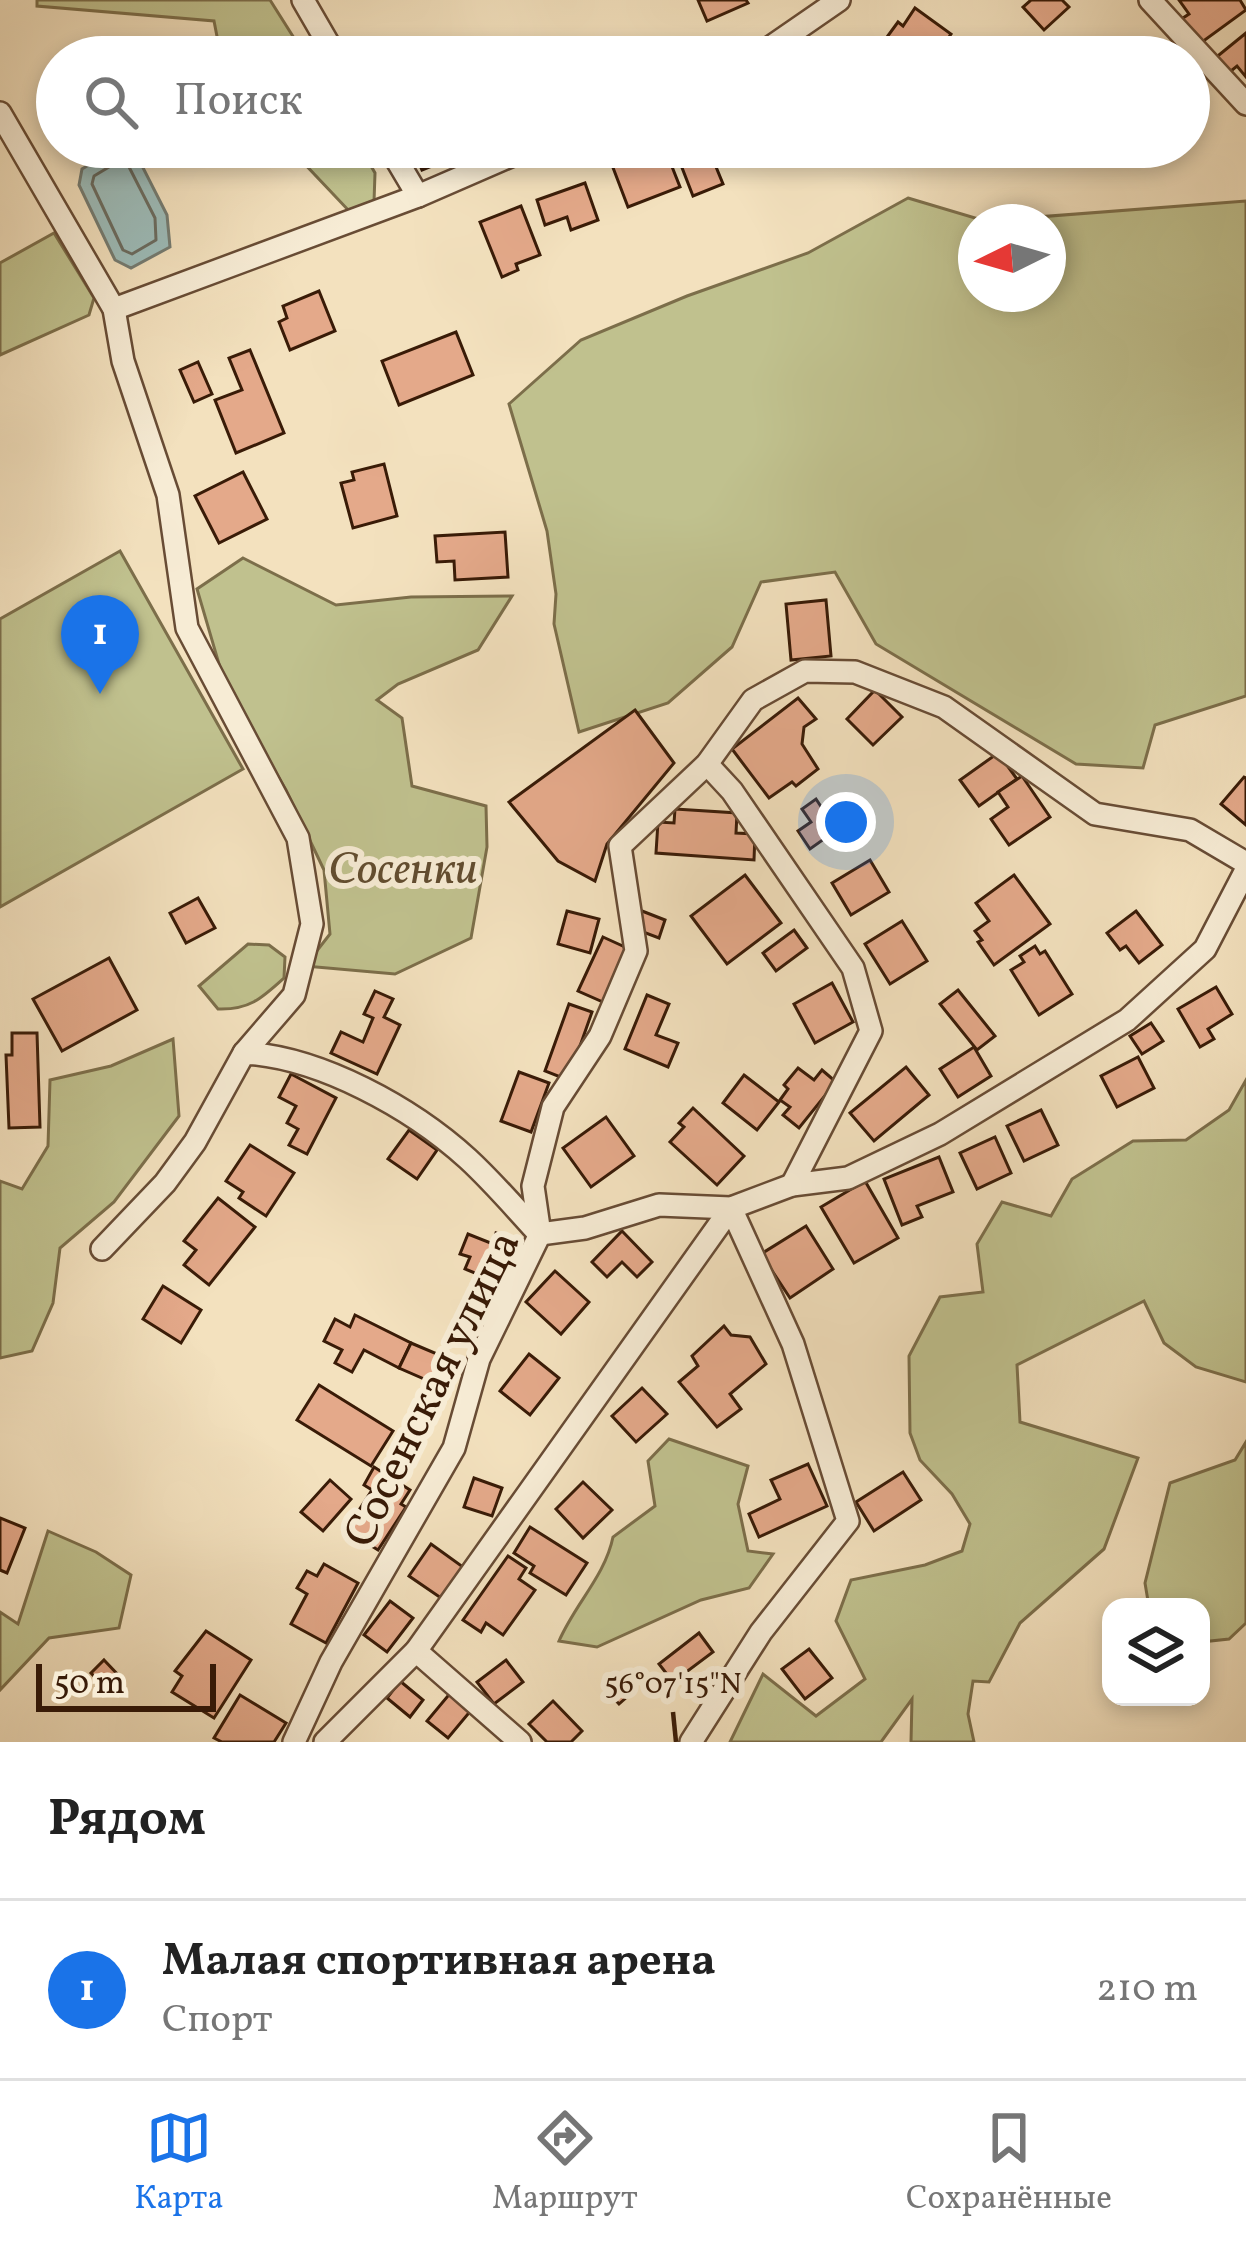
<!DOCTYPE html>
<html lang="ru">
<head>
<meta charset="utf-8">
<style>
	:root { --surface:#fff; --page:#f2f2f2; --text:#222; --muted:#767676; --line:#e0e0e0; --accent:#1a73e8 }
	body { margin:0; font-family:Vollkorn,serif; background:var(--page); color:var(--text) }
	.controls { position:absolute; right:36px; bottom:36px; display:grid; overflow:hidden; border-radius:24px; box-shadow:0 6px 18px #0003 }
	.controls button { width:108px; height:108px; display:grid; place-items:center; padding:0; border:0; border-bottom:3px solid var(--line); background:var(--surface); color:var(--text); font:60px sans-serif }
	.compass { position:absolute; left:958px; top:204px; width:108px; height:108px; border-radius:50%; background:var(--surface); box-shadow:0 6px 18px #0003; rotate:265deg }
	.scale { position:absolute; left:36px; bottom:30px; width:180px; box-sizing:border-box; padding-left:12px; border:6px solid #391b07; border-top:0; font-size:33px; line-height:42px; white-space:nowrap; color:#391b07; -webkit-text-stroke:9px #f7ecd5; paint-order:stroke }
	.you { position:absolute; left:846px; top:822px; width:42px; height:42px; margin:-30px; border:9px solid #fff; border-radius:50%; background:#1a73e8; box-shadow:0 0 0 18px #1a73e833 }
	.badge { display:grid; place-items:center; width:78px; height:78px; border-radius:50%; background:var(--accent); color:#fff; font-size:39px; font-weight:700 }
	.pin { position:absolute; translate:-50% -99px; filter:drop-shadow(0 3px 6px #0008) }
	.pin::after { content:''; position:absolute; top:63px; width:42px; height:36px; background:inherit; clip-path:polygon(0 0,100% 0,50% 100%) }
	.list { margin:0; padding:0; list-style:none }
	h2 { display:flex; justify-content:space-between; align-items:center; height:156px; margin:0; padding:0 48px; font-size:51px }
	h2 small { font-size:39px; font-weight:400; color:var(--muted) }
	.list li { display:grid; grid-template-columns:78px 1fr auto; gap:36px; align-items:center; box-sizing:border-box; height:180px; padding:0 48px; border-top:3px solid var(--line) }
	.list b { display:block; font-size:45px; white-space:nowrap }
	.list p { margin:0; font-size:39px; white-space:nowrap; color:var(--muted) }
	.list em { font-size:39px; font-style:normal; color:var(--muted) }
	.icon { flex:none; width:66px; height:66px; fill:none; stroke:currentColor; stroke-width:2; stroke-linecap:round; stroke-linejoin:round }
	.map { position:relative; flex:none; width:1246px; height:1742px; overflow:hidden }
	.search { position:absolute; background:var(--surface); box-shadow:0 6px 18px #0003; left:36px; right:36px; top:36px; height:132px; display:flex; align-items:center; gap:30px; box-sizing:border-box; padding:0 42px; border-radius:66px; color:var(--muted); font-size:45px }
	.sheet { height:336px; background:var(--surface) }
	nav { display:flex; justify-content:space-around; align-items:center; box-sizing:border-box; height:168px; border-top:3px solid var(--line); background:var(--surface); font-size:33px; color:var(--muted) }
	nav a { display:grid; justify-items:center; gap:6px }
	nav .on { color:var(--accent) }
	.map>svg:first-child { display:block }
	.green { fill:#c0c18e; stroke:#7c6e4a; stroke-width:3; fill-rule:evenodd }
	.water { fill:#9dbcb9; stroke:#757c72; stroke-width:3 }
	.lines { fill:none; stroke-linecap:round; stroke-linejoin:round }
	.shore { stroke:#6b6c60; stroke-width:3 }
	.building { fill:#e4a98a; stroke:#391b07; stroke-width:3 }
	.street-casing { stroke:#684c35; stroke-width:26 }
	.street { stroke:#f7ecd5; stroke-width:21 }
	.ticks { fill:none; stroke:#391b07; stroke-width:4.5 }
	.labels { text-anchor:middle; stroke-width:12; stroke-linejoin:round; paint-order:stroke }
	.park-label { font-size:45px; font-style:italic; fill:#624d30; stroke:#f7ecd5 }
	.street-label { font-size:45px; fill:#391b07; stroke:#f7ecd5 }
	.ticks-label { font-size:30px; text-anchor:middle; fill:#391b07; stroke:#f7ecd5; stroke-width:12; stroke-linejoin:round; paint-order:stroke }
</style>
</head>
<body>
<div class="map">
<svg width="1246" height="1742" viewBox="0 0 1246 1742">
	<rect width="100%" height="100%" fill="#f3e1be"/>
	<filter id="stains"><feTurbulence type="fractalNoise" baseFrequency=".00167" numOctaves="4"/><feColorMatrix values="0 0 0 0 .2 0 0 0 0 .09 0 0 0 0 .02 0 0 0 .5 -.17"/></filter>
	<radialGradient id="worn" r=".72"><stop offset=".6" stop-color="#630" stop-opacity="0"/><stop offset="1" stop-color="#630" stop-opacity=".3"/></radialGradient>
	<g class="green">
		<polygon points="37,0 270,0 306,57 221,57 214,21 37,6"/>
		<polygon points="281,147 360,147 375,173 374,202 351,213 298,157"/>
		<path d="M908,198L985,221L1246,201V696L1155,725L1143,768L1076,764L876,644L835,572L761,582L732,647L668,703L579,732L554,624L556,594L547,531L509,404L581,340L687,296L808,253ZM976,222H1048V294H976Z"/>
		<polygon points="54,233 94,298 89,315 0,355 0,263"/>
		<polygon points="120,551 243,769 0,907 0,619"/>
		<polygon points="243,558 336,605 411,597 512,596 478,650 398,684 377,700 402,718 412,786 486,806 487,847 471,938 395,974 305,966 330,934 324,870 286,790 226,688 197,589"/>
		<path d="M248,944L269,945L285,957L284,978C261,999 249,1010 218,1009L199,986Z"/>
		<polygon points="173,1039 179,1116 114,1202 60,1248 53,1303 32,1351 0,1358 0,1181 22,1189 48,1146 50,1080 111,1066"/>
		<polygon points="1246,1080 1246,1382 1196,1367 1164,1343 1144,1301 1017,1365 1020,1422 1138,1458 1104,1549 1020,1623 989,1682 973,1681 968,1714 974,1742 911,1742 912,1699 881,1742 730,1742 763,1674 816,1716 865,1679 836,1621 851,1580 925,1565 962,1551 970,1524 952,1494 920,1460 910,1433 909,1356 940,1297 983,1292 977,1244 1002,1202 1051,1216 1072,1179 1133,1141 1186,1140 1229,1110"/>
		<path d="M669,1439L748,1466L738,1504L748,1551L773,1554L749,1588L701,1600L597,1647L559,1641C575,1604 605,1576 613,1537L655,1506L648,1461Z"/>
		<polygon points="1246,1442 1246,1623 1229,1639 1201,1642 1201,1607 1149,1607 1145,1583 1170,1483 1235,1460"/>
		<polygon points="48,1531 96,1552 131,1575 119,1628 49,1638 0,1690 0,1612 18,1624"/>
	</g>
	<polygon class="water" points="118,148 133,148 167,215 170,247 131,268 115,260 79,185 82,169"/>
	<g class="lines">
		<polygon class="shore" points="119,161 127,163 155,218 156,240 132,254 123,250 92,184 94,176"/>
	</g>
	<g class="building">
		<polygon points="698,0 746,0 748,3 707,21"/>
		<polygon points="1031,0 1062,0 1069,7 1044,30 1023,7"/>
		<polygon points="1179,0 1240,0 1246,10 1198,45 1180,20 1189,14"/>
		<polygon points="915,8 951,34 935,57 882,57 893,42 887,37 898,22 903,26"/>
		<polygon points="1246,33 1246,77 1237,66 1226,75 1214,59"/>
		<polygon points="412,147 473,147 474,149 422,170"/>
		<polygon points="674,147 737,147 712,157 723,184 693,196"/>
		<polygon points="667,154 680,187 628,207 612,165 642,155 645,162"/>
		<polygon points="585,183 598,220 571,230 567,217 545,225 537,200"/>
		<polygon points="521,206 540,255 516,264 518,270 502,277 480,222"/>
		<polygon points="319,291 335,331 290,350 279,322 287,318 283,306"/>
		<polygon points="456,332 473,375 399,405 382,361"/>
		<polygon points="250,350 284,433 236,453 215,400 242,390 229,358"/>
		<polygon points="198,362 212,394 194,402 180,370"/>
		<polygon points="384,464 397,516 353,528 341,483 354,480 352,472"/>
		<polygon points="243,472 267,519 219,543 195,496"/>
		<polygon points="505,532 508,577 455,580 454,561 437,562 435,536"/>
		<polygon points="826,600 831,656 791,660 786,604"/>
		<polygon points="875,690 902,717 873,745 847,719"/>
		<polygon points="798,698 816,719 804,727 802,744 818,769 796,786 792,782 769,798 732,749"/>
		<polygon points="635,710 674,763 607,844 595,881 558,861 509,802"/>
		<polygon points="998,753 1017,779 979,806 960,780"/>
		<polygon points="1022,776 1050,817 1009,845 991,819 1008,807 998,792"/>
		<polygon points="1244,777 1246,778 1246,825 1221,804"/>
		<polygon points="816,799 824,811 835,803 848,822 810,849 798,831 811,822 802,809"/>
		<polygon points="675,809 737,813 736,833 755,834 754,860 656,853 658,822 674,823"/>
		<polygon points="870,860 889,892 851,915 832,883"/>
		<polygon points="745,875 781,923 727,964 691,916"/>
		<polygon points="1014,875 1050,924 994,965 978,942 982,940 975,931 989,921 976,903"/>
		<polygon points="198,898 215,928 186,943 170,913"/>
		<polygon points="567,911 599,919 590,953 558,944"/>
		<polygon points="642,911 665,920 659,938 635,929"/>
		<polygon points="1136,911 1162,945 1139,963 1126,946 1120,950 1107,933"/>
		<polygon points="902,921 927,961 890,984 865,944"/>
		<polygon points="794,930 807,948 776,971 763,953"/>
		<polygon points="603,937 627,948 603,1002 578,991"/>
		<polygon points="1035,946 1040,954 1045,951 1072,994 1039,1015 1011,970 1024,962 1020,956"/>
		<polygon points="109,958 137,1010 62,1051 33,999"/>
		<polygon points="832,983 853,1022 815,1043 794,1004"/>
		<polygon points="1216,987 1232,1014 1208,1029 1214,1039 1200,1047 1178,1009"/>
		<polygon points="958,990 995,1036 977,1050 940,1004"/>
		<polygon points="375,991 393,999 384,1017 400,1025 377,1074 331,1053 341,1032 363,1042 373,1018 364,1014"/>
		<polygon points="647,995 669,1004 656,1035 678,1043 668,1067 625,1049"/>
		<polygon points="569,1004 592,1012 568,1080 545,1071"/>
		<polygon points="1151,1023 1163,1041 1142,1054 1130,1036"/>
		<polygon points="12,1033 37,1033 40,1127 9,1128 6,1055 12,1055"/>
		<polygon points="974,1047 991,1076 958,1097 940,1069"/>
		<polygon points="1138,1057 1154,1088 1117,1107 1101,1076"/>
		<polygon points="906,1067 929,1095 874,1141 850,1113"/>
		<polygon points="798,1068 814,1080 822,1070 836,1082 799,1128 783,1115 790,1107 780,1100 788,1089 784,1085"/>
		<polygon points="519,1072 549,1083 531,1132 501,1121"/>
		<polygon points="291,1074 336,1098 307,1154 289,1145 298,1129 287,1123 296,1106 279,1097"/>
		<polygon points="744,1075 779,1102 757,1130 723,1103"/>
		<polygon points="693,1108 744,1156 717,1185 670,1142 684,1127 679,1123"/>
		<polygon points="1041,1110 1058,1145 1024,1161 1007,1126"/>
		<polygon points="606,1117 634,1156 591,1187 563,1148"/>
		<polygon points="409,1130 437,1150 417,1179 388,1159"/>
		<polygon points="995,1137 1011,1173 977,1189 960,1153"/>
		<polygon points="250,1145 294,1173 266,1216 239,1198 243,1192 226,1181"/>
		<polygon points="939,1157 953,1192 917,1206 922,1217 902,1225 884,1179"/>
		<polygon points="865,1181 898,1238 854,1263 821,1207"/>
		<polygon points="218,1198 255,1227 209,1285 184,1265 196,1250 184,1241"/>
		<polygon points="806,1226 833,1269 790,1298 761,1254"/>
		<polygon points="622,1231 652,1262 637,1277 622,1262 607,1277 592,1262"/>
		<polygon points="496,1233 518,1241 495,1304 473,1296 480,1275 465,1269 470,1257 460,1254 468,1234 493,1244"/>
		<polygon points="555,1271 589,1302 561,1334 526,1302"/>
		<polygon points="163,1286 201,1310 181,1343 143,1319"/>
		<polygon points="355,1315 411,1343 399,1368 364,1350 352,1372 335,1363 342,1350 324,1341 335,1319 350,1327"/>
		<polygon points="724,1326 731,1335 750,1337 766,1364 730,1394 741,1409 717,1427 679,1382 698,1366 692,1356"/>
		<polygon points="411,1343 449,1359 438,1385 399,1368"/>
		<polygon points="529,1354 559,1378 530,1415 500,1391"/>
		<polygon points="319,1385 393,1431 371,1466 297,1420"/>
		<polygon points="642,1388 667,1414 636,1442 612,1416"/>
		<polygon points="808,1464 827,1506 759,1537 749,1514 780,1499 771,1480"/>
		<polygon points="374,1467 410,1490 401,1504 406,1507 378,1550 346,1530 372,1490 364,1485"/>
		<polygon points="903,1472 921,1500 874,1531 856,1502"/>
		<polygon points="474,1478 502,1488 492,1516 464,1507"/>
		<polygon points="330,1480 351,1499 323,1531 301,1512"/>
		<polygon points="583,1482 612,1510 583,1538 556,1509"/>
		<polygon points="0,1518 25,1528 7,1573 0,1570"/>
		<polygon points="530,1527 587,1563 566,1595 530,1573 534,1566 514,1553"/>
		<polygon points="431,1544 463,1567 441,1598 409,1576"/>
		<polygon points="508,1556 526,1568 519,1579 535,1590 503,1635 486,1623 481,1632 463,1620"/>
		<polygon points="324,1564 358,1583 326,1643 291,1624 307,1594 297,1588 307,1571 317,1576"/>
		<polygon points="390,1601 413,1618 387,1652 364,1635"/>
		<polygon points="206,1631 251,1660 214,1718 172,1692 182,1676 175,1671"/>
		<polygon points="699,1633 713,1652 673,1682 659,1664"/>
		<polygon points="809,1649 832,1678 805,1699 782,1669"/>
		<polygon points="104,1660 121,1678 107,1690 91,1673"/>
		<polygon points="506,1660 523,1682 494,1704 477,1682"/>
		<polygon points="622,1674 636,1689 619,1704 605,1689"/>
		<polygon points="400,1681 423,1700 410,1717 387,1698"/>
		<polygon points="452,1691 473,1708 448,1738 427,1721"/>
		<polygon points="240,1695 286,1723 274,1742 222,1742 214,1738"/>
		<polygon points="553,1701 582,1731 571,1742 547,1742 529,1724"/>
	</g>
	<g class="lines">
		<g class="street-casing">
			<g id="street">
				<polyline points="303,0 336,57"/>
				<polyline points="1150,0 1246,104"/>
				<polyline points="748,57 771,47 839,0"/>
				<polyline points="0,113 114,309 123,361 168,495 187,628 298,838 312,924 294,995 244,1053"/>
				<polyline points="389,147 418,196"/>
				<polyline points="114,309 418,196 531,147"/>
				<polyline points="707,764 732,791 853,968 871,1031 792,1185"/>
				<polyline points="540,1234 533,1186 553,1107 600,1036 636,951 620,846 707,764 753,700 805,671 855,672 944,707 1095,814 1190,830 1246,863"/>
				<polyline points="540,1234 585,1228 659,1205 731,1208 792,1185 848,1178 940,1134 1127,1020 1205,949 1246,870"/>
				<path d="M102,1249L165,1183L195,1142L244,1053C320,1057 412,1108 468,1159C493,1182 516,1209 539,1234"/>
				<polyline points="416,1651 520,1742"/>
				<polyline points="294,1742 331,1662 454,1448 479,1359 540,1234"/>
				<polyline points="325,1742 416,1651 731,1208 793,1344 848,1521 761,1632 691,1742"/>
			</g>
		</g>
		<use href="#street" class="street"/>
	</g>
	<path class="ticks" d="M673,1712L676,1742"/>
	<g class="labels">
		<g class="park-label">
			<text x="403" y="883">Сосенки</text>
		</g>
		<g class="street-label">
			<text transform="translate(430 1388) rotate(-64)" y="16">Сосенская улица</text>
		</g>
	</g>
	<g class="ticks-label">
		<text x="673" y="1693">56°07'15"N</text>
	</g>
	<rect width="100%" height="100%" filter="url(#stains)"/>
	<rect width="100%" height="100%" fill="url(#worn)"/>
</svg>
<div class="controls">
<button><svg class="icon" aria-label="layers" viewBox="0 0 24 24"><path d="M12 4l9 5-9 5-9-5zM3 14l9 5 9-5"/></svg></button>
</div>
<svg class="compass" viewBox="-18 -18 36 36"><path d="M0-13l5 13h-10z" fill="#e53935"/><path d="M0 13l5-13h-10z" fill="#767676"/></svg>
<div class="scale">50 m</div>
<div class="you"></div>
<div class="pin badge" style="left:100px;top:694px">1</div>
<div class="search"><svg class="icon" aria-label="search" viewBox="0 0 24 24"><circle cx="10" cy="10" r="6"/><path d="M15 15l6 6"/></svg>Поиск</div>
</div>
<section class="sheet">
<h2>Рядом<small></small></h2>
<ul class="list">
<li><span class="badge">1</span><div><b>Малая спортивная арена</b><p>Спорт</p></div><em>210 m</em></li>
</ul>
</section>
<nav>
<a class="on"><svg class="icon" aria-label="map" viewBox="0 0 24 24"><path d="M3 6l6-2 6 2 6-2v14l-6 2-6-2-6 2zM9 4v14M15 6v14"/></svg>Карта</a>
<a><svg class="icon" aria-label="directions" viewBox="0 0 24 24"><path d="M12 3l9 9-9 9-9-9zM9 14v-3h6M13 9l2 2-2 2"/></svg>Маршрут</a>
<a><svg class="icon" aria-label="saved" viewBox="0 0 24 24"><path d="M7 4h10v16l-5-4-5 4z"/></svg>Сохранённые</a>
</nav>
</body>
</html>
